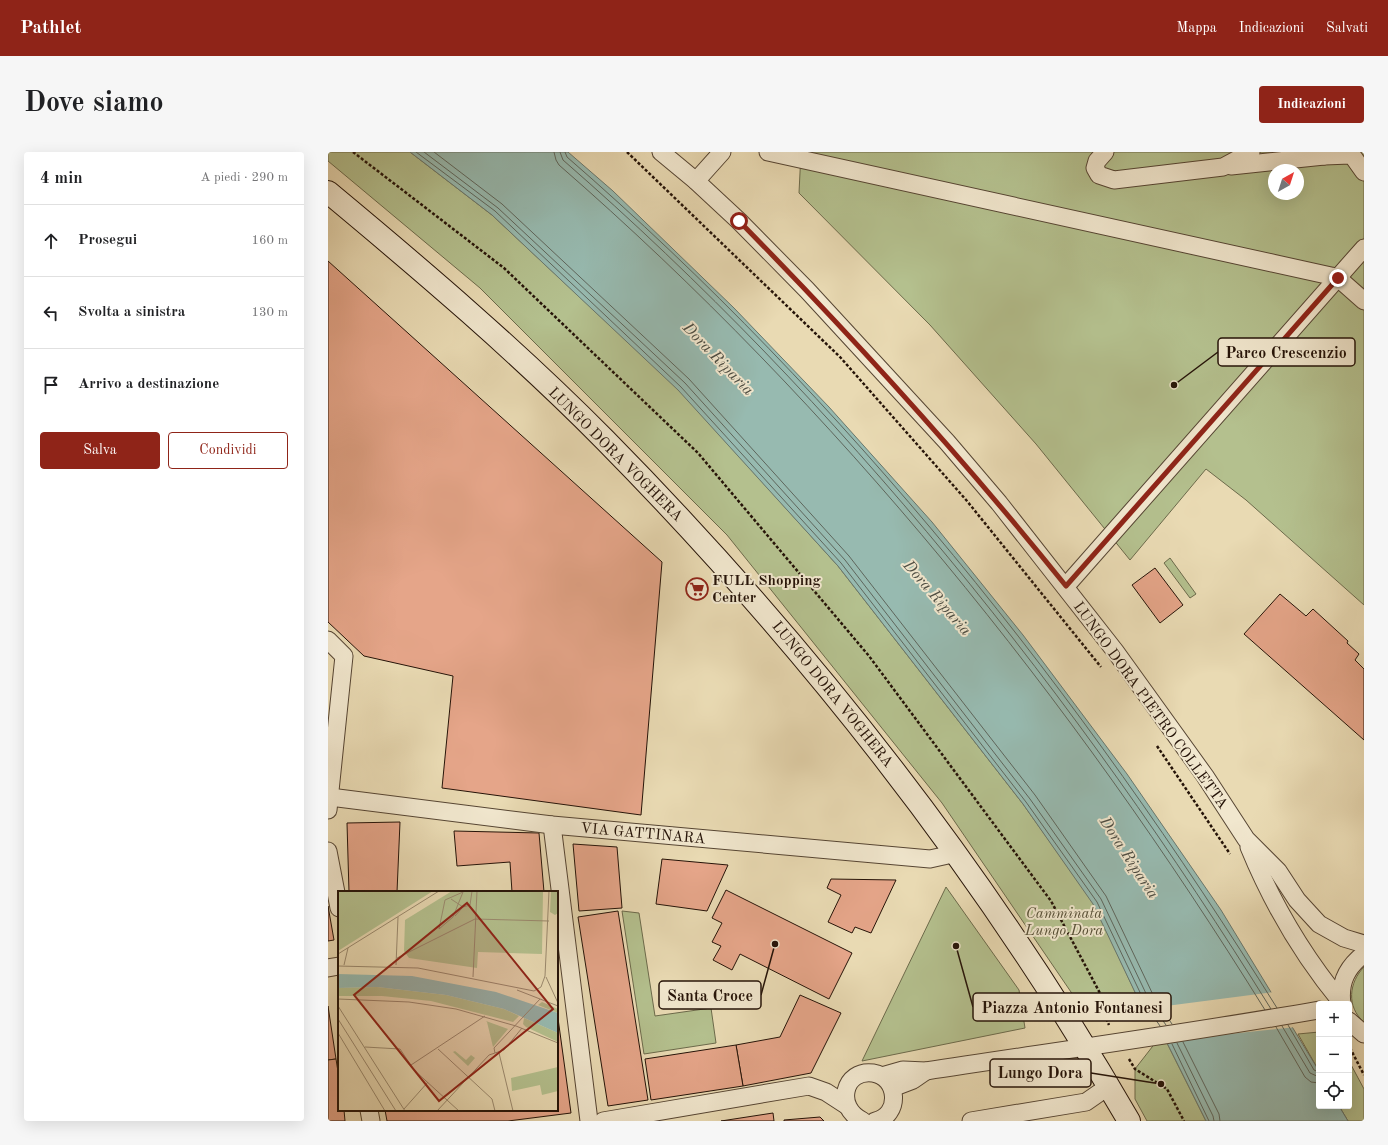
<!DOCTYPE html>
<html lang="it">
<head>
<meta charset="utf-8">
<style>
	:root { --surface:#fff; --page:#f6f6f6; --text:#202124; --muted:#757577; --line:#e0e0e0; --accent:#8f2418 }
	body { margin:0; font-family:"Old Standard TT",serif; background:var(--page); color:var(--text) }
	.controls { position:absolute; right:12px; bottom:12px; display:grid; overflow:hidden; border-radius:4px; box-shadow:0 4px 16px #0002 }
	.controls button { width:36px; height:36px; display:grid; place-items:center; padding:0; border:0; border-bottom:1px solid var(--line); background:var(--surface); color:var(--text); font:20px sans-serif }
	.compass { position:absolute; left:940px; top:12px; width:36px; height:36px; border-radius:50%; background:var(--surface); box-shadow:0 4px 16px #0002; rotate:39deg }
	.stop { position:absolute; width:12px; height:12px; margin:-9px; border:3px solid #8f2418; border-radius:50%; background:#fff }
	.stop.end { background:#8f2418; border-color:#fff; box-shadow:0 1px 4px #0008 }
	.list { margin:0; padding:0; list-style:none }
	h2 { display:flex; justify-content:space-between; align-items:center; height:52px; margin:0; padding:0 16px; font-size:17px }
	h2 small { font-size:13px; font-weight:400; color:var(--muted) }
	.list li { display:grid; grid-template-columns:26px 1fr auto; gap:12px; align-items:center; box-sizing:border-box; height:72px; padding:0 16px; border-top:1px solid var(--line) }
	.list b { display:block; font-size:15px; white-space:nowrap }
	.list em { font-size:13px; font-style:normal; color:var(--muted) }
	.actions { display:flex; gap:8px; padding:12px 16px }
	.actions a { flex:1; padding:9px 0; border:1px solid var(--accent); border-radius:4px; text-align:center; font-size:14px; color:var(--accent) }
	.actions .main { background:var(--accent); color:#fff }
	.icon { flex:none; width:22px; height:22px; fill:none; stroke:currentColor; stroke-width:2; stroke-linecap:round; stroke-linejoin:round }
	.map { position:relative; flex:none; width:1036px; height:969px; overflow:hidden; border-radius:4px }
	header { display:flex; align-items:center; gap:24px; box-sizing:border-box; height:56px; padding:0 20px; background:var(--accent); color:#fff }
	header strong { font-size:19px }
	nav { display:flex; gap:22px; margin-inline-start:auto; font-size:14px }
	.intro { display:flex; align-items:center; justify-content:space-between; box-sizing:border-box; height:96px; padding:0 24px }
	h1 { margin:0; font-size:28px }
	.button { padding:10px 18px; border-radius:4px; background:var(--accent); color:#fff; font-size:14px; font-weight:700 }
	main { display:flex; gap:24px; padding:0 24px }
	aside { flex:1; background:var(--surface); border-radius:4px; box-shadow:0 4px 16px #0002 }
	.map>svg:first-child { display:block }
	.green { fill:#b4c08e; stroke:#6c6a4b; fill-rule:evenodd }
	.water { fill:#97bab0; stroke:#69776d }
	.pier { fill:#e9dab3 }
	.lines { fill:none; stroke-linecap:round; stroke-linejoin:round }
	.shore { stroke:#5e665c; stroke-width:1 }
	.building { fill:#e5a589; stroke:#251308 }
	.street-casing { stroke:#564533; stroke-width:19 }
	.secondary-casing { stroke:#251308; stroke-width:24 }
	.path { stroke:#251308; stroke-width:2.5; stroke-dasharray:3 2; stroke-linecap:butt }
	.street { stroke:#f1e7ce; stroke-width:17 }
	.secondary { stroke:#f1e7ce; stroke-width:22 }
	.route { stroke:#8f2418; stroke-width:5 }
	.labels { text-anchor:middle; stroke-width:4; stroke-linejoin:round; paint-order:stroke }
	.street-label { font-size:15px; fill:#251308; stroke:#f1e7ce }
	.poi-label { font-size:15px; font-weight:bold; fill:#251308; stroke:#f1e7ce; text-anchor:start }
	.park-label { font-size:15px; font-style:italic; fill:#575037; stroke:#f1e7ce }
	.water-label { font-size:16px; font-style:italic; fill:#4d4d43; stroke:#f1e7ce }
	.inset-road { fill:none; stroke:#9b8a6f; stroke-width:1 }
	.view { fill:#8f2418; fill-opacity:0.15; stroke:#8f2418; stroke-width:2 }
	.inset-edge { fill:none; stroke:#251308; stroke-width:2 }
	.leader { fill:none; stroke:#251308; stroke-width:1.5 }
	.callout-dot { fill:#251308; stroke:#f1e7ce; stroke-width:1.5 }
	.callout { fill:#f1e7ce; stroke:#251308; stroke-width:1.5 }
	.callout-label { font-size:16px; text-anchor:middle; font-weight:bold; fill:#251308 }
</style>
</head>
<body>
<header>
<strong>Pathlet</strong>
<nav><a>Mappa</a><a>Indicazioni</a><a>Salvati</a></nav>
</header>
<div class="intro"><h1>Dove siamo</h1><a class="button">Indicazioni</a></div>
<main>
<aside>
<h2>4 min<small>A piedi · 290 m</small></h2>
<ul class="list">
<li><svg class="icon" aria-label="ahead" viewBox="0 0 24 24"><path d="M12 20V5M6 11l6-6 6 6"/></svg><div><b>Prosegui</b></div><em>160 m</em></li>
<li><svg class="icon" aria-label="left" viewBox="0 0 24 24"><path d="M17 20v-9H6M10 6l-5 5 5 5"/></svg><div><b>Svolta a sinistra</b></div><em>130 m</em></li>
<li><svg class="icon" aria-label="arrive" viewBox="0 0 24 24"><path d="M6 21V4h12l-3 4 3 4H6"/></svg><div><b>Arrivo a destinazione</b></div></li>
</ul>
<div class="actions"><a class="main">Salva</a><a>Condividi</a></div>
</aside>
<div class="map">
<svg width="1036" height="969" viewBox="0 0 1036 969">
	<rect width="100%" height="100%" fill="#e9dab3"/>
	<filter id="stains"><feTurbulence type="fractalNoise" baseFrequency=".005" numOctaves="4"/><feColorMatrix values="0 0 0 0 .2 0 0 0 0 .09 0 0 0 0 .02 0 0 0 .5 -.17"/></filter>
	<radialGradient id="worn" r=".72"><stop offset=".6" stop-color="#630" stop-opacity="0"/><stop offset="1" stop-color="#630" stop-opacity=".3"/></radialGradient>
	<g class="green">
		<polygon points="0,0 82,0 164,63 351,238 510,414 695,652 766,752 815,857 758,862 614,651 399,383 152,136 0,9"/>
		<path d="M473,0H1036V453L918,348L878,317L802,408L708,292L602,173L471,41ZM946,18H970V42H946Z"/>
		<polygon points="842,406 868,442 862,446 836,411"/>
		<polygon points="618,735 691,838 697,876 534,909"/>
		<polygon points="294,759 311,761 327,864 383,856 388,891 316,902"/>
		<path d="M1036,815V870C1018,855 1021,830 1036,815Z"/>
		<polygon points="991,880 991,919 970,882"/>
		<polygon points="838,889 878,969 819,969 807,947 807,917 828,890"/>
		<polygon points="1021,909 1036,937 1036,969 1020,969 1011,954 1021,954"/>
	</g>
	<polygon class="water" points="82,0 240,0 285,39 406,156 501,255 604,370 695,483 799,622 893,758 991,919 991,954 1011,954 1020,969 878,969 838,889 815,857 765,752 695,652 510,414 350,238 164,63"/>
	<polygon class="pier" points="946,840 968,875 835,889 818,865 815,857"/>
	<g class="lines">
		<g class="shore">
			<polyline points="88,0 167,59 353,235 513,411 698,650 769,750 819,855 832,874"/>
			<polyline points="96,0 170,56 357,231 517,408 702,647 773,747 823,852 838,873"/>
			<polyline points="106,0 174,52 361,227 521,404 707,643 778,744 828,849 844,872"/>
			<path d="M226,0L228,8L231,13C509,255 743,545 937,858"/>
			<path d="M232,0L235,8C514,251 748,543 943,857"/>
			<path d="M237,0L239,5C519,248 753,541 949,856"/>
			<polyline points="960,873 986,918 991,920"/>
			<polyline points="954,874 982,921 991,925"/>
			<polyline points="948,875 977,925 983,930 991,931"/>
			<polyline points="855,890 891,962 892,969"/>
			<polyline points="849,891 885,964 886,969"/>
			<polyline points="844,892 881,969"/>
		</g>
	</g>
	<g class="building">
		<polygon points="0,109 334,410 313,663 114,636 125,524 36,504 0,470"/>
		<polygon points="827,416 855,453 832,471 804,433"/>
		<polygon points="952,442 978,464 985,457 1020,489 1019,491 1031,502 1027,508 1036,517 1036,588 916,482"/>
		<polygon points="72,670 69,740 21,740 19,671"/>
		<polygon points="126,679 211,681 216,740 184,740 182,710 129,714"/>
		<polygon points="245,692 289,695 294,756 251,759"/>
		<polygon points="334,707 400,713 379,759 328,752"/>
		<polygon points="503,727 568,728 543,781 527,775 524,781 500,770 513,743 499,736"/>
		<polygon points="398,738 524,801 501,847 412,802 404,818 385,808 393,794 384,790 394,771 384,766"/>
		<polygon points="0,754 6,788 0,789"/>
		<polygon points="290,759 320,948 280,954 250,765"/>
		<polygon points="472,843 513,861 483,921 415,934 408,893 452,885"/>
		<polygon points="0,854 8,907 0,908"/>
		<polygon points="229,859 243,961 180,969 59,969 57,958 229,958"/>
		<polygon points="408,893 415,934 323,948 317,907"/>
		<polygon points="8,907 11,926 11,958 16,958 17,969 0,969 0,908"/>
		<polygon points="445,961 446,969 393,969"/>
		<polygon points="492,965 496,969 456,969 456,968"/>
	</g>
	<g class="lines">
		<g class="street-casing">
			<g id="street">
				<polyline points="333,0 368,29 411,69 479,138 619,290 671,351 787,499 877,624 918,687 950,719 969,748 991,772 1016,786 1036,792"/>
				<polyline points="440,0 1003,124 1010,126 1036,149"/>
				<polyline points="777,0 769,9 767,16 771,23 786,28 895,15 923,0"/>
				<polyline points="996,4 1022,3 1026,6 1036,20"/>
				<polyline points="903,14 996,4 996,0"/>
				<polyline points="368,29 394,0"/>
				<polyline points="738,434 1036,96"/>
				<polyline points="0,488 16,504 0,658"/>
				<polyline points="2,645 224,673 602,707 629,701"/>
				<polyline points="224,673 261,969"/>
				<path d="M921,695C944,751 975,804 1014,851"/>
				<polyline points="0,699 11,756"/>
				<polyline points="0,816 11,814"/>
				<path d="M1014,852C1011,830 1019,815 1036,802"/>
				<polyline points="1021,869 1036,882"/>
				<path d="M554,924L575,918L598,919C729,899 860,881 991,858"/>
				<polyline points="564,936 585,928 598,919"/>
				<polyline points="41,958 43,969"/>
				<polyline points="275,969 481,934 498,940 518,953"/>
				<path d="M535,969C506,955 516,917 545,921C571,925 573,964 547,969"/>
				<polyline points="643,969 758,950 781,934"/>
			</g>
		</g>
		<g class="secondary-casing">
			<path id="secondary" d="M0,40C95,119 190,200 277,288C479,493 657,720 801,969"/>
		</g>
		<g class="path">
			<polyline points="25,0 176,116 370,301 541,504 723,749 774,845 777,864 781,873"/>
			<polyline points="299,0 512,205 639,349 773,515"/>
			<polyline points="829,594 902,702"/>
			<polyline points="1022,896 1036,923"/>
			<polyline points="801,907 807,917 839,937 856,969"/>
		</g>
		<use href="#street" class="street"/>
		<use href="#secondary" class="secondary"/>
	</g>
	<g class="lines">
		<path class="route" d="M411,69C526,186 635,306 738,434L1010,126"/>
	</g>
	<defs>
		<g id="supermarket-ring" transform="scale(1.15)"><circle r="9.5" fill="#f1e7ce" stroke="#8f2418" stroke-width="1.5"/><path d="M-6-5.5h2.5l.6 2H6L4.5 2H-2.5L-4.4-4H-6ZM-1.5 3.2a1.3 1.3 0 1 0 .1 0ZM3 3.2a1.3 1.3 0 1 0 .1 0Z" fill="#8f2418"/></g>
	</defs>
	<g fill-rule="evenodd">
		<use href="#supermarket-ring" x="369" y="437"/>
	</g>
	<g class="labels">
		<g class="street-label">
			<text transform="translate(288 302) rotate(45)" y="5">LUNGO DORA VOGHERA</text>
			<text transform="translate(505 542) rotate(51)" y="5">LUNGO DORA VOGHERA</text>
			<text transform="translate(823 553) rotate(54)" y="5">LUNGO DORA PIETRO COLLETTA</text>
			<text transform="translate(315 681) rotate(5)" y="5">VIA GATTINARA</text>
		</g>
		<g class="poi-label">
			<text x="384" y="433">FULL Shopping<tspan x="384" dy="17">Center</tspan></text>
		</g>
		<g class="park-label">
			<text x="736" y="766">Camminata<tspan x="736" dy="17">Lungo Dora</tspan></text>
		</g>
		<g class="water-label">
			<text transform="translate(391 206) rotate(46)" y="6">Dora Riparia</text>
			<text transform="translate(610 445) rotate(49)" y="6">Dora Riparia</text>
			<text transform="translate(802 705) rotate(57)" y="6">Dora Riparia</text>
		</g>
	</g>
	<g transform="translate(10 739)">
		<rect width="220" height="220" fill="#e9dab3"/>
		<path d="M0,0H95L0,60ZM114,0H205L204,63L140,61L139,77L71,67L66,60L67,29ZM213,0H220V22L217,24L212,21ZM39,96L108,104L166,118L181,125L175,131L93,110L44,105H0V97ZM204,111L220,118V122L200,114ZM186,127L220,142V151L188,136L185,133ZM148,130L170,138L155,156L149,131ZM117,160L128,169L133,164L137,167L130,175L115,161ZM220,176V200L204,204L202,194L174,200L173,187Z" fill="#b4c08e"/>
		<path d="M0,83L74,85L158,101L220,122V142L166,118L108,104L39,96L0,97Z" fill="#97bab0"/>
		<path class="inset-road" d="M125,1L115,26L101,38L107,9ZM113,8L125,16L117,25M125,16L132,14L134,0M0,63L101,0M59,67L137,28L211,30M6,74L10,57M58,74L60,26M0,75L80,77L196,100L203,96L207,85L211,0M135,86L139,0M208,86L220,112M179,99L220,115M0,108L71,111L118,118L178,135L220,152M0,115L67,220M0,128L58,220M0,142L47,220M27,156L62,158L76,179L121,220M100,158L154,208L157,220M157,162L156,157L202,108M161,162L175,220M73,174L147,125M66,218L90,191M99,220L151,164L166,159L184,137"/>
		<path class="view" d="M129,12L215,118L101,210L16,104Z"/>
		<rect width="220" height="220" class="inset-edge"/>
	</g>
	<path class="leader" d="M846 233L890 200M447 792L433 843M628 794L645 855M833 932L763 921"/>
	<g class="callout-dot">
		<circle cx="846" cy="233" r="4"/>
		<circle cx="447" cy="792" r="4"/>
		<circle cx="628" cy="794" r="4"/>
		<circle cx="833" cy="932" r="4"/>
	</g>
	<g class="callout">
		<rect x="890" y="186" width="137" height="28" rx="4"/>
		<rect x="331" y="829" width="102" height="28" rx="4"/>
		<rect x="645" y="841" width="198" height="28" rx="4"/>
		<rect x="662" y="907" width="101" height="28" rx="4"/>
	</g>
	<g class="callout-label">
		<text x="958" y="206">Parco Crescenzio</text>
		<text x="382" y="849">Santa Croce</text>
		<text x="744" y="861">Piazza Antonio Fontanesi</text>
		<text x="712" y="926">Lungo Dora</text>
	</g>
	<rect width="100%" height="100%" filter="url(#stains)"/>
	<rect width="100%" height="100%" fill="url(#worn)"/>
</svg>
<div class="controls">
<button>+</button>
<button>−</button>
<button><svg class="icon" aria-label="locate" viewBox="0 0 24 24"><circle cx="12" cy="12" r="6"/><path d="M12 2v4M12 18v4M2 12h4M18 12h4"/></svg></button>
</div>
<svg class="compass" viewBox="-18 -18 36 36"><path d="M0-13l5 13h-10z" fill="#e53935"/><path d="M0 13l5-13h-10z" fill="#757577"/></svg>
<div class="stop" style="left:411px;top:69px"></div>
<div class="stop end" style="left:1010px;top:126px"></div>
</div>
</main>
</body>
</html>
